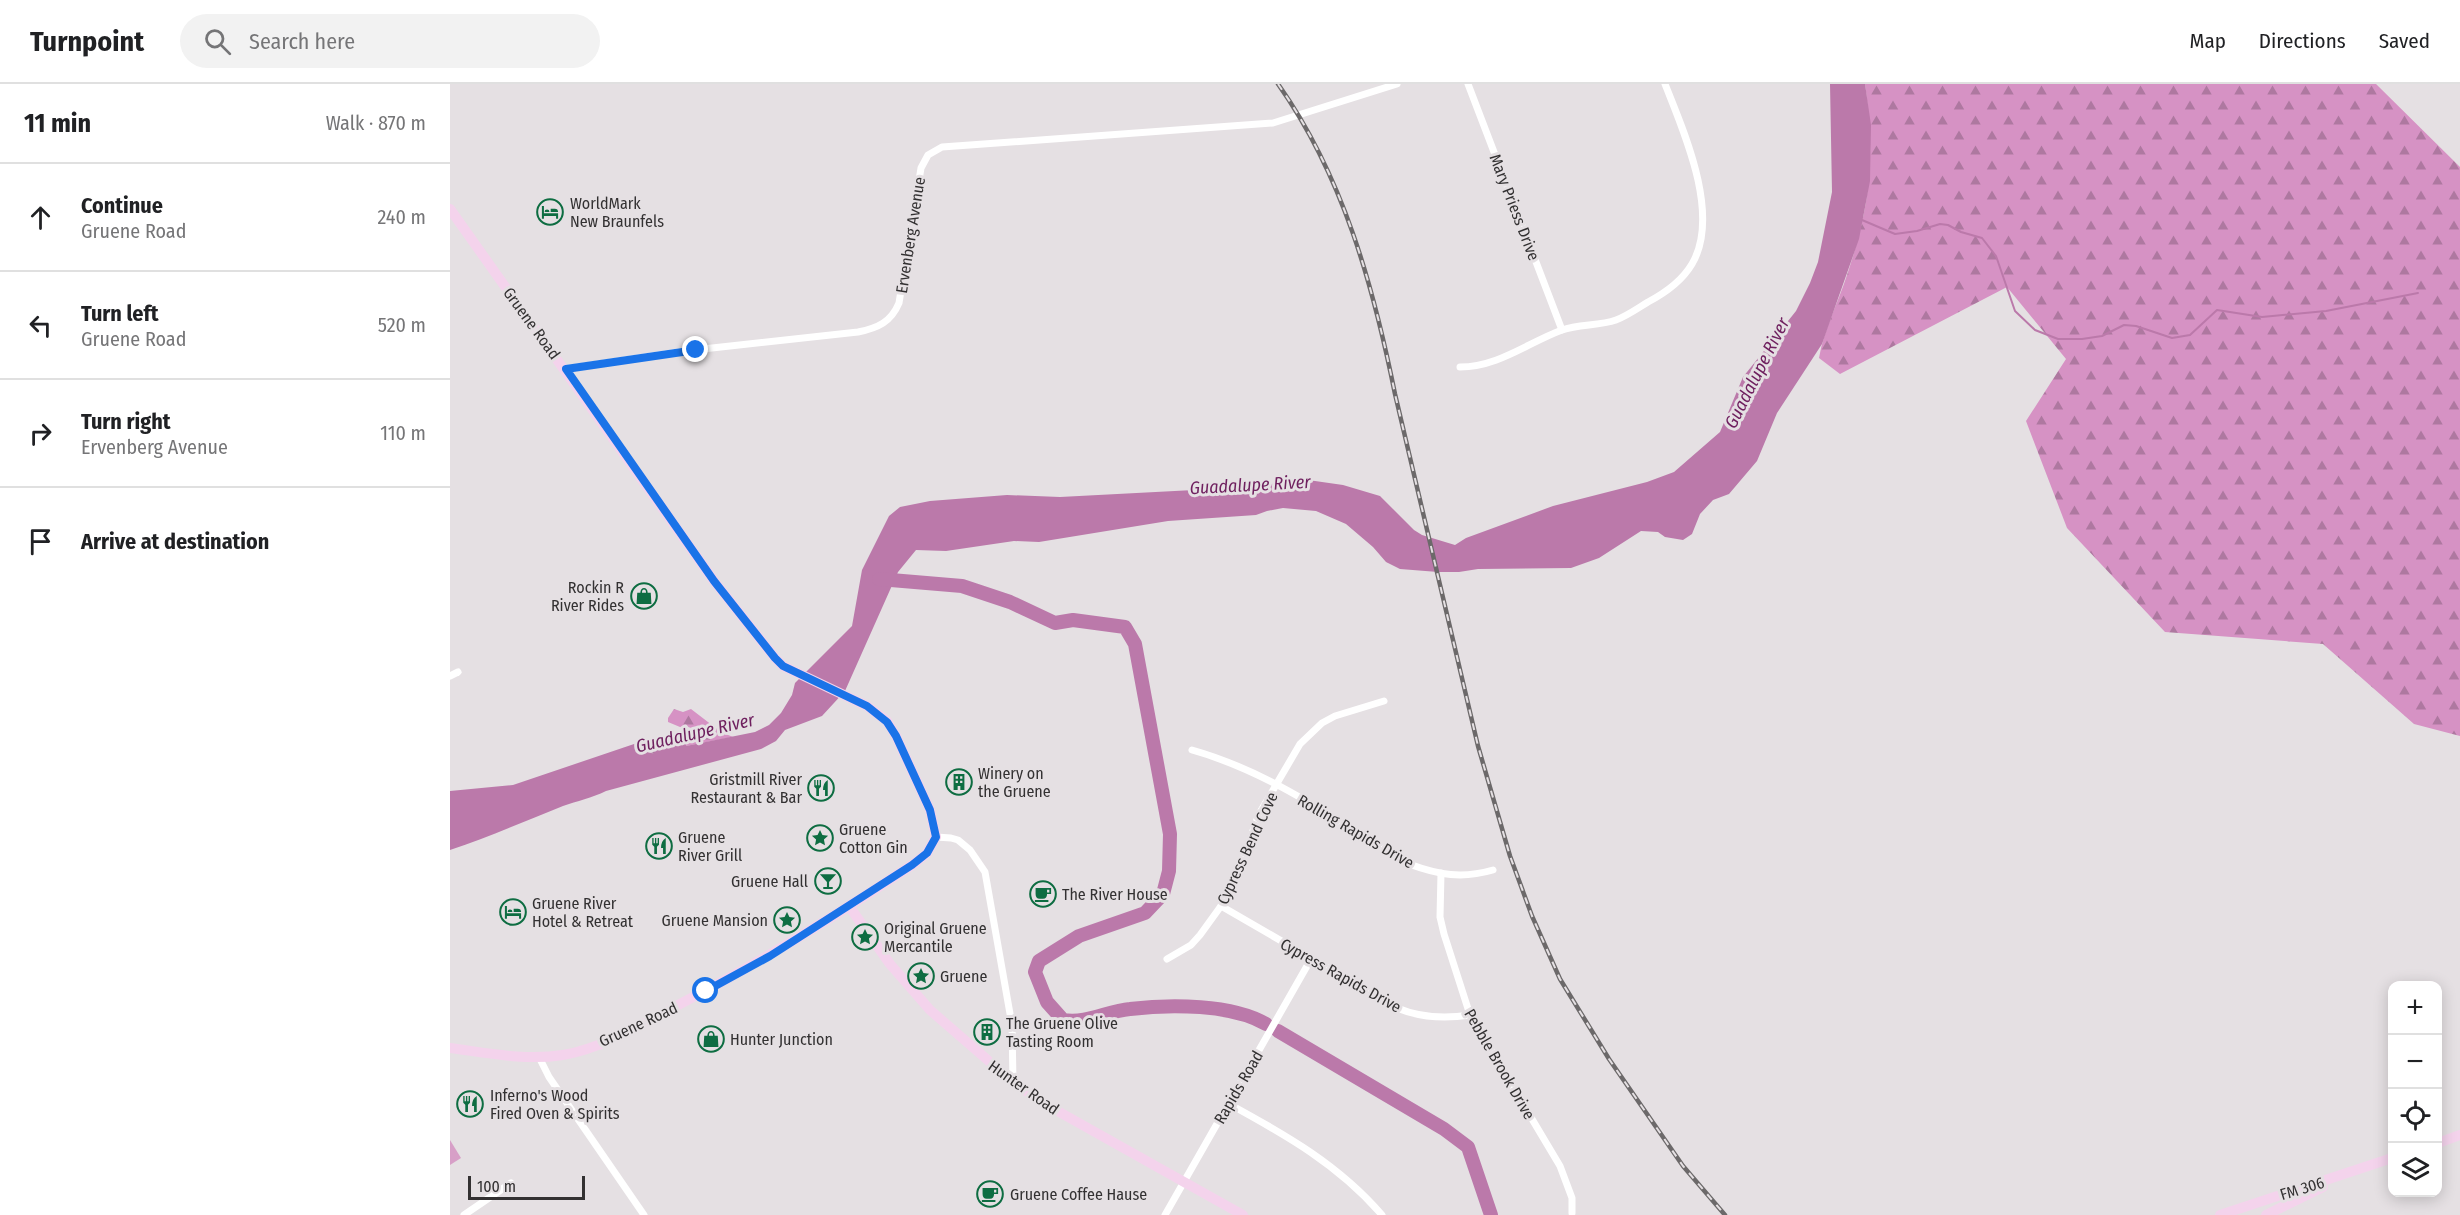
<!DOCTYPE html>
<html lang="en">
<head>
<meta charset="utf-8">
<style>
	:root { --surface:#fff; --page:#f2f2f2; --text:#202124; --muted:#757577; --line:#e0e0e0 }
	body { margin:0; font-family:"Fira Sans Condensed",sans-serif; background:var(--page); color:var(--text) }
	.controls { position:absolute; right:18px; bottom:18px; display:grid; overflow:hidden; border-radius:12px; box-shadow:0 3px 15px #0003 }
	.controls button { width:54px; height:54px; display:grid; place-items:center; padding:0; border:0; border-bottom:2px solid var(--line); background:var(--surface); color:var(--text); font:30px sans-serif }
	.scale { position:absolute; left:18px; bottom:15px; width:117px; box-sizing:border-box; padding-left:6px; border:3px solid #333132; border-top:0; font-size:16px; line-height:21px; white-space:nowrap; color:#333132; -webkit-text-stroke:4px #e5e0e3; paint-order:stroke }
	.stop { position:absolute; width:18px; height:18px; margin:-14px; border:4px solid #1a73e8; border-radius:50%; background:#fff }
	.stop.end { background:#1a73e8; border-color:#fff; box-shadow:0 2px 6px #0008 }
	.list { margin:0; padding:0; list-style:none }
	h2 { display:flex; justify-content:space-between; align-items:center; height:78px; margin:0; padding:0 24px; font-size:26px }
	h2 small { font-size:20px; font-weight:400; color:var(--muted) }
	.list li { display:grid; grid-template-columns:39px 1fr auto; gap:18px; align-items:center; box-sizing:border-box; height:108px; padding:0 24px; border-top:2px solid var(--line) }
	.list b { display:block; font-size:22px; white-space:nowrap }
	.list p { margin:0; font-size:20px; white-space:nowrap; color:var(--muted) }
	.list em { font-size:20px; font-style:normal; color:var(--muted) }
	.icon { flex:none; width:33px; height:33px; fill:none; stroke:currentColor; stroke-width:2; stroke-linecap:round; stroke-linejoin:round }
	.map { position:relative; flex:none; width:2010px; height:1131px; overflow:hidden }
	header { display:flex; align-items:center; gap:36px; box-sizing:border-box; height:84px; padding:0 30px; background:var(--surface); border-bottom:2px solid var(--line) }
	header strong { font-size:28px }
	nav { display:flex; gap:33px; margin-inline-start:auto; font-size:21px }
	.search { width:420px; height:54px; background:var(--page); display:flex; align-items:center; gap:15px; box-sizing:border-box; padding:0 21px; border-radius:33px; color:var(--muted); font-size:22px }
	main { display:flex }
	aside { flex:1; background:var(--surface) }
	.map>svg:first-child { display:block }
	.forest { fill:url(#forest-firs) }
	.park { fill:#d79fc7 }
	.water { fill:#bb79aa }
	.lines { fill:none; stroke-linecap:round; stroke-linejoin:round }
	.stream { stroke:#bb79aa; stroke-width:2 }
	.river { stroke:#bb79aa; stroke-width:14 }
	.street { stroke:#fff; stroke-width:7 }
	.secondary { stroke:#f4d3ec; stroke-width:10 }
	.rail-casing { stroke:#6c696a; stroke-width:4.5 }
	.rail { stroke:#e5e0e3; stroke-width:2; stroke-dasharray:7; stroke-linecap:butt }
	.route { stroke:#1a73e8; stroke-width:8 }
	.labels { text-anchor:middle; stroke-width:6; stroke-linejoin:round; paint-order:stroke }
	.poi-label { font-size:16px; fill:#333132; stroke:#e5e0e3; text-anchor:start }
	.street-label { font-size:16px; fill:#333132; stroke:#e5e0e3 }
	.water-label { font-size:18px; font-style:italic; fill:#6f205f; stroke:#e5e0e3 }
</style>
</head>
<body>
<header>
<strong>Turnpoint</strong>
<div class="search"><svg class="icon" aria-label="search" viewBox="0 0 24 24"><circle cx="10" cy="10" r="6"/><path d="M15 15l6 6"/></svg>Search here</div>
<nav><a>Map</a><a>Directions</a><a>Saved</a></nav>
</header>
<main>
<aside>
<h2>11 min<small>Walk · 870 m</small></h2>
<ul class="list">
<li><svg class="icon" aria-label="ahead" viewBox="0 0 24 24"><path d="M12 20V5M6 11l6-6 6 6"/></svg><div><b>Continue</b><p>Gruene Road</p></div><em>240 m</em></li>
<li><svg class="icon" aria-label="left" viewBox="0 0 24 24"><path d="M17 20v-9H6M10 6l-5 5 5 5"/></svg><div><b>Turn left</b><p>Gruene Road</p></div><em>520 m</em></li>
<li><svg class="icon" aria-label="right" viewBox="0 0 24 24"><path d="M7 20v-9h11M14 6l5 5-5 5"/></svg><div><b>Turn right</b><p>Ervenberg Avenue</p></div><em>110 m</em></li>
<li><svg class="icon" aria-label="arrive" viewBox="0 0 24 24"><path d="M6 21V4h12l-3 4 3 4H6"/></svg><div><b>Arrive at destination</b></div></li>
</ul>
</aside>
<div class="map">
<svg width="2010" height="1131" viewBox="0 0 2010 1131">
	<defs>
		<pattern id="forest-firs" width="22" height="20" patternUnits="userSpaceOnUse" patternTransform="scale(1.5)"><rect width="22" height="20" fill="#d692c4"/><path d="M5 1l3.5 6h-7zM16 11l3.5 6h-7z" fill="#ae78a0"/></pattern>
	</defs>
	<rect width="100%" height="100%" fill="#e5e0e3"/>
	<g class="forest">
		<path d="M1415,0H1926L2010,83V652L1964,640L1873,560L1715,548L1617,444L1576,337L1616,275L1557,203L1390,290L1369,274C1374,245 1388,219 1397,191C1421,119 1425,75 1415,0Z"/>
		<polygon points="224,625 233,628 241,625 271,648 283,653 236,662 236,656 203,670 193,664 210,654 238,651 240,644 237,642 230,643 218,638 218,634"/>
	</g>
	<polygon class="park" points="0,1056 11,1074 0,1081"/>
	<path class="water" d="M1380,0H1415L1421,41L1420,97L1409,155L1372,260L1327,329L1307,377L1279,410L1263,416L1250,430L1242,450L1233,456L1215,453L1208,448L1191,447L1149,474L1121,484L1028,485L1009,488H988L950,485L936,478L923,463L896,440L866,427L833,424L817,427L806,431L718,437L589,458L564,457L496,467L466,466L448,488L395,607L372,632L335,646L326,657L311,665L156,707C142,714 127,717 113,722C75,737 39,753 0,766V707L63,701L187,659L203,670L213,658L236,655V662L305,648L319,641L331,629L342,611L345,599L402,542L412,486L439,432L450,423L480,417L557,411L610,413L782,404L858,396L893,401L930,412L964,446L972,451L1005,461L1016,454L1103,422L1197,398L1224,388L1270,348L1293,293L1346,227L1360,199L1368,178L1382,108Z"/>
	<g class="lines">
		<polyline class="stream" points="1412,136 1445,150 1467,147 1490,140 1498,141 1511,148 1532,154 1546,172 1565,227 1585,246 1608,255 1632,255 1652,252 1674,241 1686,242 1722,254 1740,251 1767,226 1812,233 1876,227 1968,209"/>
		<g class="river">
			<path d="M429,495L512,502L560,518L605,539L623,536L675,543L685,560L720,750L719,787L713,810L695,829L629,852L589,877L585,888L597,918L613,936C637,940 657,927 680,925C720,920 782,920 816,940"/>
			<polyline points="828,947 994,1045 1018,1063 1041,1131"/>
		</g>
		<g class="street">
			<polyline points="1018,0 1112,246"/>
			<path d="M1010,283C1048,283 1077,259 1112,246C1129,240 1149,242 1166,236C1177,232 1188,224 1198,218C1215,209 1232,197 1242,180C1271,131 1234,48 1215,0"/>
			<path d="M115,285L235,267L408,248C428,244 441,238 449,219L471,84L478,71L492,63L823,39L947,0"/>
			<polyline points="0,592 8,588"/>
			<path d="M742,666C821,688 889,738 959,780C989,791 1012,795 1043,786"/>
			<polyline points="486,753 501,754 508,756 520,766 535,788 562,941 563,998"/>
			<polyline points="991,789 990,833 994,850 1020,931 1110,1082 1122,1114 1122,1129"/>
			<path d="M771,822L947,924C971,934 994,935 1020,931"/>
			<polyline points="717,875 741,861 750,851 771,822 787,791 809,730 850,660 872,639 885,632 934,617"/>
			<polyline points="89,973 99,993 194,1131"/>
			<path d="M779,1020C836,1051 889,1081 932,1131"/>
			<polyline points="14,1131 61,1099"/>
			<polyline points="715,1131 861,875"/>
		</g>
		<g class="secondary">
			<path d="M0,125L264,497L325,574L333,582L417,622L437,637L446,652L480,726L486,753L477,769L465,779C389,830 311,878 230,920C194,939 154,964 113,971C75,977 38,969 0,964"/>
			<polyline points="399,822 440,880 480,926 563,998 595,1020 793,1131"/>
			<polyline points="1988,1059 2010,1051"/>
			<polyline points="1770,1131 1942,1074"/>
			<polyline points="1816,1131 1873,1103"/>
		</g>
		<g class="rail-casing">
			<path id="rail" d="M828,0C893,92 923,201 945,310L1028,662L1060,772L1082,832L1110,895L1159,975L1233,1082L1275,1131"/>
		</g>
		<use href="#rail" class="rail"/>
	</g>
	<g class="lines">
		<polyline class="route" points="246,266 116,285 264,497 325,574 333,582 417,622 437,638 446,652 480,726 486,753 477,769 462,781 320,872 256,907"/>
	</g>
	<defs>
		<g id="hotel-ring" transform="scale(1.35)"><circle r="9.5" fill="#e5e0e3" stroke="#0e6d42" stroke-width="1.5"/><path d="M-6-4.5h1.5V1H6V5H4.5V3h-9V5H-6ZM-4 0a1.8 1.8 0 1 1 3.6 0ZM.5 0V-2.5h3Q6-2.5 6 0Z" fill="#0e6d42"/></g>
		<g id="shop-ring" transform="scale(1.35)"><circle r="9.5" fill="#e5e0e3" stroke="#0e6d42" stroke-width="1.5"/><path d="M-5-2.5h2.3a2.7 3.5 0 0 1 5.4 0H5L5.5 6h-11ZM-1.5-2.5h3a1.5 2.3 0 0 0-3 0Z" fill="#0e6d42"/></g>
		<g id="building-ring" transform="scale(1.35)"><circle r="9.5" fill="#e5e0e3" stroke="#0e6d42" stroke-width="1.5"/><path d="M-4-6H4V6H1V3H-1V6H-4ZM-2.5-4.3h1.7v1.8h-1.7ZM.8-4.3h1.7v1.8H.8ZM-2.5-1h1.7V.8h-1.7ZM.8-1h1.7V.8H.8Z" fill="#0e6d42"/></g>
		<g id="restaurant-ring" transform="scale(1.35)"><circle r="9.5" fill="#e5e0e3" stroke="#0e6d42" stroke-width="1.5"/><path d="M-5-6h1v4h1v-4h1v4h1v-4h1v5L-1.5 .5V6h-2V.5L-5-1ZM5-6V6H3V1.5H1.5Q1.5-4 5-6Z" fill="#0e6d42"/></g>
		<g id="sight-ring" transform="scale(1.35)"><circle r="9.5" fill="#e5e0e3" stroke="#0e6d42" stroke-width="1.5"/><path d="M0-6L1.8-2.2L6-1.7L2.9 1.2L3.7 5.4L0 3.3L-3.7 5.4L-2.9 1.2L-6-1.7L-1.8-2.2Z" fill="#0e6d42"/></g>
		<g id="bar-ring" transform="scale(1.35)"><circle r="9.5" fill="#e5e0e3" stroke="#0e6d42" stroke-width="1.5"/><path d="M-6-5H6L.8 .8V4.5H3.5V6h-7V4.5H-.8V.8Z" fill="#0e6d42"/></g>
		<g id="cafe-ring" transform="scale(1.35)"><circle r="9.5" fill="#e5e0e3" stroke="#0e6d42" stroke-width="1.5"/><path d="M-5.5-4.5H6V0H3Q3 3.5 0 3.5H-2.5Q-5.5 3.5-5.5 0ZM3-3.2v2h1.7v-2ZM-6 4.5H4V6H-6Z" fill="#0e6d42"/></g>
	</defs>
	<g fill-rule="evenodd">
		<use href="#hotel-ring" x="100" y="128"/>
		<use href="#shop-ring" x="194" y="512"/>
		<use href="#building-ring" x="509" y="698"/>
		<use href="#restaurant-ring" x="371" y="704"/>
		<use href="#sight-ring" x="370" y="754"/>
		<use href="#restaurant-ring" x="209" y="762"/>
		<use href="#bar-ring" x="378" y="797"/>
		<use href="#cafe-ring" x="593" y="810"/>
		<use href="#hotel-ring" x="63" y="828"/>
		<use href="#sight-ring" x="337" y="836"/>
		<use href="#sight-ring" x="415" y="853"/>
		<use href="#sight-ring" x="471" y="892"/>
		<use href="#building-ring" x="537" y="948"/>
		<use href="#shop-ring" x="261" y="955"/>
		<use href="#restaurant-ring" x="20" y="1020"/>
		<use href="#cafe-ring" x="540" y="1110"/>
	</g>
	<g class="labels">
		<g class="poi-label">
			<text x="120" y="125">WorldMark<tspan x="120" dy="18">New Braunfels</tspan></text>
			<text x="174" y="509" text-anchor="end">Rockin R<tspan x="174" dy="18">River Rides</tspan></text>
			<text x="528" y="695">Winery on<tspan x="528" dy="18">the Gruene</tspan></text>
			<text x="352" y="701" text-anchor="end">Gristmill River<tspan x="352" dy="18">Restaurant &amp; Bar</tspan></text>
			<text x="389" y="751">Gruene<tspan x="389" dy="18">Cotton Gin</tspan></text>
			<text x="228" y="759">Gruene<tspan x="228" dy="18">River Grill</tspan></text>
			<text x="358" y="803" text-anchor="end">Gruene Hall</text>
			<text x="612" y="816">The River House</text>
			<text x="82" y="825">Gruene River<tspan x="82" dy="18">Hotel &amp; Retreat</tspan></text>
			<text x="318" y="842" text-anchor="end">Gruene Mansion</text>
			<text x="434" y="850">Original Gruene<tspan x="434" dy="18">Mercantile</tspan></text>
			<text x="490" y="898">Gruene</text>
			<text x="556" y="945">The Gruene Olive<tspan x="556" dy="18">Tasting Room</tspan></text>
			<text x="280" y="961">Hunter Junction</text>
			<text x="40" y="1017">Inferno's Wood<tspan x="40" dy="18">Fired Oven &amp; Spirits</tspan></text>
			<text x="560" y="1116">Gruene Coffee Hause</text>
		</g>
		<g class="street-label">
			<text transform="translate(1065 123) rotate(69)" y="6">Mary Priess Drive</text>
			<text transform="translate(460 151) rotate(-81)" y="6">Ervenberg Avenue</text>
			<text transform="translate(82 239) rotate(54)" y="6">Gruene Road</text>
			<text transform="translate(906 747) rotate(30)" y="6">Rolling Rapids Drive</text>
			<text transform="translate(797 764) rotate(-65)" y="6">Cypress Bend Cove</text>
			<text transform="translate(891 891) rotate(29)" y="6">Cypress Rapids Drive</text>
			<text transform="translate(188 940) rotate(-25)" y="6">Gruene Road</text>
			<text transform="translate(1050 980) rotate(60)" y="6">Pebble Brook Drive</text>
			<text transform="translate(574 1003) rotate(35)" y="6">Hunter Road</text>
			<text transform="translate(788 1003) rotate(-60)" y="6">Rapids Road</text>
			<text transform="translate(1852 1104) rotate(-17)" y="6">FM 306</text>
		</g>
		<g class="water-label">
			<text transform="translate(1307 289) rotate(-63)" y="6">Guadalupe River</text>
			<text transform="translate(800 401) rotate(-3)" y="6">Guadalupe River</text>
			<text transform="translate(245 649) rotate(-13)" y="6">Guadalupe River</text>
		</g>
	</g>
</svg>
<div class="controls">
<button>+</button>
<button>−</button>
<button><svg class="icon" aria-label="locate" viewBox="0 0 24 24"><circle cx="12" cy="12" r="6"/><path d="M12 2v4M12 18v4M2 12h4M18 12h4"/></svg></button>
<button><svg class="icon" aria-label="layers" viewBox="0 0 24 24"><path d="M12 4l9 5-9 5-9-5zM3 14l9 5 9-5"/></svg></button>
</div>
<div class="scale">100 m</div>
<div class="stop" style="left:256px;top:907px"></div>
<div class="stop end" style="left:246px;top:266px"></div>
</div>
</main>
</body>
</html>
